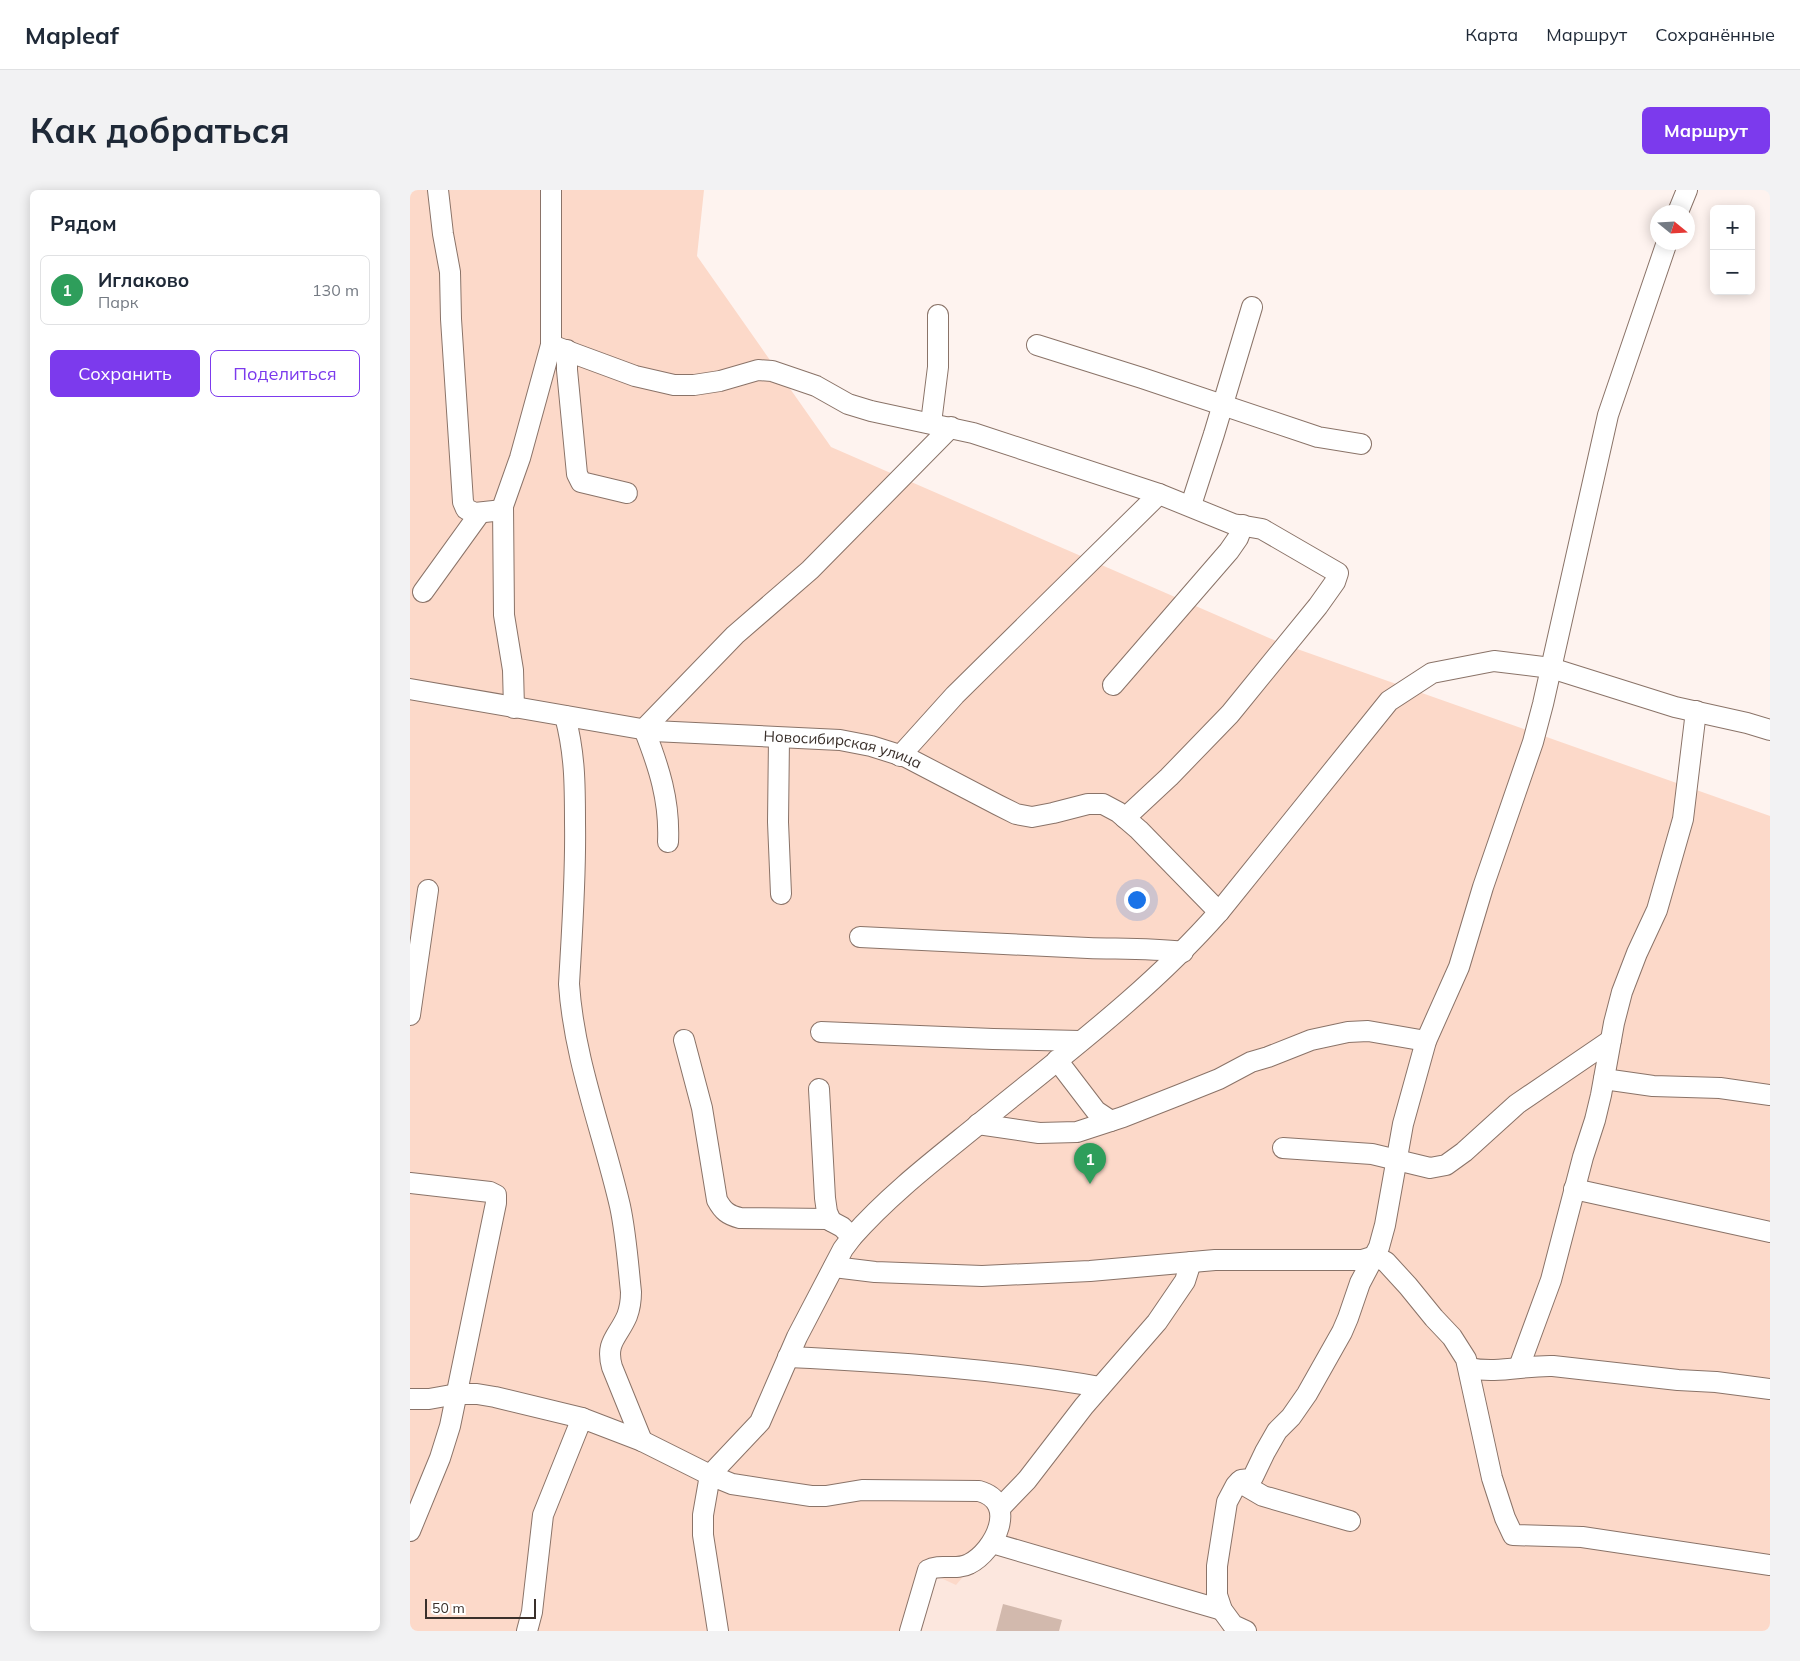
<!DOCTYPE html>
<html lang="ru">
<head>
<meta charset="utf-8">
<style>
	:root { --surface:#fff; --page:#f2f2f3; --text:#1f2937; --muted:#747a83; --line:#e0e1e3; --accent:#7c3aed }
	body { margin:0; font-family:Mulish,sans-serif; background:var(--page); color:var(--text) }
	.controls { position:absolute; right:15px; top:15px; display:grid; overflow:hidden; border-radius:8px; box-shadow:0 2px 12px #0003 }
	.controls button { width:45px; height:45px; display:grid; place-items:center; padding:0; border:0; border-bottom:1px solid var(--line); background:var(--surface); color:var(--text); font:25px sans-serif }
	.compass { position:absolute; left:1240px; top:15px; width:45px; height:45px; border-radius:50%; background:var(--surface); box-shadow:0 2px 12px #0003; rotate:108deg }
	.scale { position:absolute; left:15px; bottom:12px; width:111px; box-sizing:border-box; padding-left:5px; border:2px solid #3a302b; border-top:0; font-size:14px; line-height:18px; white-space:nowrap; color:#3a302b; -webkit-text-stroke:4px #fff; paint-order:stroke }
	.you { position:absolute; left:726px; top:709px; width:18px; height:18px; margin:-12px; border:4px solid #fff; border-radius:50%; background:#1a73e8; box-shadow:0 0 0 8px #1a73e833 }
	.badge { display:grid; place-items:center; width:32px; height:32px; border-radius:50%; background:var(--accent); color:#fff; font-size:16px; font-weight:700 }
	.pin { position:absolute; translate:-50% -41px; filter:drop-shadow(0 1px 2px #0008) }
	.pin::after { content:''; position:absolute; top:26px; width:18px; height:15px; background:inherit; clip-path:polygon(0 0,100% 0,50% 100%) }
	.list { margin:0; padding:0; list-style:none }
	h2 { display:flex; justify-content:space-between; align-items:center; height:65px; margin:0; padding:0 20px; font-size:21px }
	h2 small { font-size:16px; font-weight:400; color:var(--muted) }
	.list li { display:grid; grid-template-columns:32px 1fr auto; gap:15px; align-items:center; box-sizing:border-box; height:70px; margin:0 10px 10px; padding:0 10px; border:1px solid var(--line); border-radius:8px }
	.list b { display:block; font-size:19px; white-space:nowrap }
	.list p { margin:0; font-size:16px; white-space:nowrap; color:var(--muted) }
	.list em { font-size:16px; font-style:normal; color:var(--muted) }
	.actions { display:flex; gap:10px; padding:15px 20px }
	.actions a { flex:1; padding:11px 0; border:1px solid var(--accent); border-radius:8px; text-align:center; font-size:18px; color:var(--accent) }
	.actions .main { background:var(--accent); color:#fff }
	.map { position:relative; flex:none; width:1360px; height:1441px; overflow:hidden; border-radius:8px }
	header { display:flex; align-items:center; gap:30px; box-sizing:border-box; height:70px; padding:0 25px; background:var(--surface); border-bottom:1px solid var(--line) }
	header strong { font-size:24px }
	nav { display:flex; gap:28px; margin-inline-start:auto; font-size:18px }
	.intro { display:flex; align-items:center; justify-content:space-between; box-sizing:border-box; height:120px; padding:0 30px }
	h1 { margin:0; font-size:35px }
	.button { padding:12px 22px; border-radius:8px; background:var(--accent); color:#fff; font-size:18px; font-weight:700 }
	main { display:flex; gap:30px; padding:0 30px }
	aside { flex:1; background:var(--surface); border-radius:8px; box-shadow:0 2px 12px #0003 }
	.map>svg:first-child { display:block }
	.built { fill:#fce7de }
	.green { fill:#fcd9c9 }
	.building { fill:#d2b9ad }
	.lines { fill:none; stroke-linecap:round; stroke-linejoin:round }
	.minor-casing { stroke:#8a7368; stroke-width:22 }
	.minor { stroke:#fff; stroke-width:20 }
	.labels { text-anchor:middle; stroke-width:4; stroke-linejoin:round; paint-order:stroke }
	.street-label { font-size:15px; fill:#3a302b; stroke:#fff }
</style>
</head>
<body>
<header>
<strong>Mapleaf</strong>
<nav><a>Карта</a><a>Маршрут</a><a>Сохранённые</a></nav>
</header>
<div class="intro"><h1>Как добраться</h1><a class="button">Маршрут</a></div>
<main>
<aside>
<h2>Рядом<small></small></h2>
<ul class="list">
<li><span class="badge" style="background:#2e9e5b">1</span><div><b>Иглаково</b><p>Парк</p></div><em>130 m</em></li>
</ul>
<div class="actions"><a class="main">Сохранить</a><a>Поделиться</a></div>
</aside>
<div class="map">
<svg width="1360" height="1441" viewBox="0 0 1360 1441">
	<rect width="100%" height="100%" fill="#fef3ef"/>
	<polygon class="built" points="574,1361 803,1421 813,1441 504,1441 520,1383"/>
	<polygon class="green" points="0,0 294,0 287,66 421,257 873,454 1360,626 1360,1441 813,1441 803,1421 575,1361 546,1395 520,1383 504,1441 0,1441"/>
	<polygon class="building" points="593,1414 652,1430 649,1441 586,1441"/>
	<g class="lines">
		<g class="minor-casing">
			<g id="minor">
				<polyline points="28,0 33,44 40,82 41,129 53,312 56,319 65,323 93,320"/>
				<polyline points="1268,22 1277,0"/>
				<polyline points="141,155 225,186 264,195 284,195 310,191 348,180 362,181 406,196 438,214 461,221 563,243 749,304 823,334 852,339 928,383 925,392 908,416 820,524 759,587 715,628"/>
				<polyline points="627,155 732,188 908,247 951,254"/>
				<polyline points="157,160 157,180 167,284 171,292 217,303"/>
				<polyline points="521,233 528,177 528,125"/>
				<polyline points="781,315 804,244 842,117"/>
				<polyline points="13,402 70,323"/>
				<polyline points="703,495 819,361 828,348 833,335"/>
				<path id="s1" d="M0,499L243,541L430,550L461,556L496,567L588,615L606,624L622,627L643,623L678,614H693L708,622L729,640L809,722"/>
				<polyline points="104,518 103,480 94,425 93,316 110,268 141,155 141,0"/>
				<path d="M155,526C165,564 165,595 165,633C166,687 162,741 159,794C164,870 193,942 210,1016C216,1044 218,1074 221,1102C221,1110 220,1118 217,1126C208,1147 195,1152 202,1177L232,1251"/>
				<polyline points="369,548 368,632 371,704"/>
				<polyline points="490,566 545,505 749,304"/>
				<path d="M258,652C260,611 249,577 234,539L325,445L400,380L541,237"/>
				<path d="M450,747C526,750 602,755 678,758C710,759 741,758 773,762"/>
				<polyline points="0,825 18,700"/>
				<polyline points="411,842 583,849 670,851"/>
				<path d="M274,850L292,918L307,1010C313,1021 318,1025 330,1028L417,1029L432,1037L442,1047"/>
				<polyline points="647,870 686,921 701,931"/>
				<polyline points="1194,889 1243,896 1310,898 1360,905"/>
				<polyline points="409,899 415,1008 417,1022 421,1031"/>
				<polyline points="568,934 629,943 667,942 713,927 769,905 809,889 841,872 858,867 901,850 938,842 958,841 1016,851"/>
				<polyline points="873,958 962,964 1020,978 1036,975 1054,962 1107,914 1201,850"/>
				<polyline points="0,993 80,1002 86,1005 86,1013 40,1236 30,1268 0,1341"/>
				<polyline points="1164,999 1360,1042"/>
				<polyline points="424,1077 465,1082 572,1086 680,1081 805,1070 952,1070 965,1066 976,1072 998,1096 1024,1128 1042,1147 1056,1169 1082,1288 1095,1328 1103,1345 1172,1347 1360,1375"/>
				<path d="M378,1167C483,1172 587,1179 690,1197"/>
				<polyline points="1109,1177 1141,1090 1173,967 1185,930 1191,905 1204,833 1212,802 1227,763 1247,720 1273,629 1286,521"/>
				<path d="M1059,1178C1087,1184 1115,1175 1143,1176L1268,1190L1306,1192L1360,1199"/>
				<polyline points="0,1209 19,1209 47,1204 67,1204 85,1207 172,1228"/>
				<polyline points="829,1292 853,1306 940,1331"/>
				<polyline points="590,1318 617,1290 674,1216 747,1132 775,1091 781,1072"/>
				<polyline points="582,1353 812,1420"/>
				<path d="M117,1441L122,1422L133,1325L172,1228L232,1251L300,1285L350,1232L387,1147L433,1059L442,1047C478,1006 522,972 564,938C648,869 737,804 809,722L979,511L1022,483L1084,471L1141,478L1265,517L1337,533L1360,540"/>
				<path d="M308,1441L293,1345V1325L300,1285L322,1294L401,1306H416L452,1300L569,1301C609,1312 585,1361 559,1374C546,1381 530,1373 518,1380L500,1441"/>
				<polyline points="836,1441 823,1435 812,1420 807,1405 807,1376 817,1312 826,1295 831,1290 840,1289 843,1287 855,1262 867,1241 881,1227 897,1204 932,1142 938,1128 950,1093 969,1057 975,1035 993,934 1016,851 1049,777 1073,697 1123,552 1133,514 1198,225 1257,52"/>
			</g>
		</g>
		<use href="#minor" class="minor"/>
	</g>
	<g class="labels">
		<g class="street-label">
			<text dy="5" stroke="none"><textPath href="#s1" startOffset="438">Новосибирская улица</textPath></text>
		</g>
	</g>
</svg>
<div class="controls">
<button>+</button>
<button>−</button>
</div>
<svg class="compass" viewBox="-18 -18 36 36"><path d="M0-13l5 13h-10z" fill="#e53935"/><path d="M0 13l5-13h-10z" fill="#747a83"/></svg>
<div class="scale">50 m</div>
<div class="you"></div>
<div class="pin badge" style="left:680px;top:994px;background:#2e9e5b">1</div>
</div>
</main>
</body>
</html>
